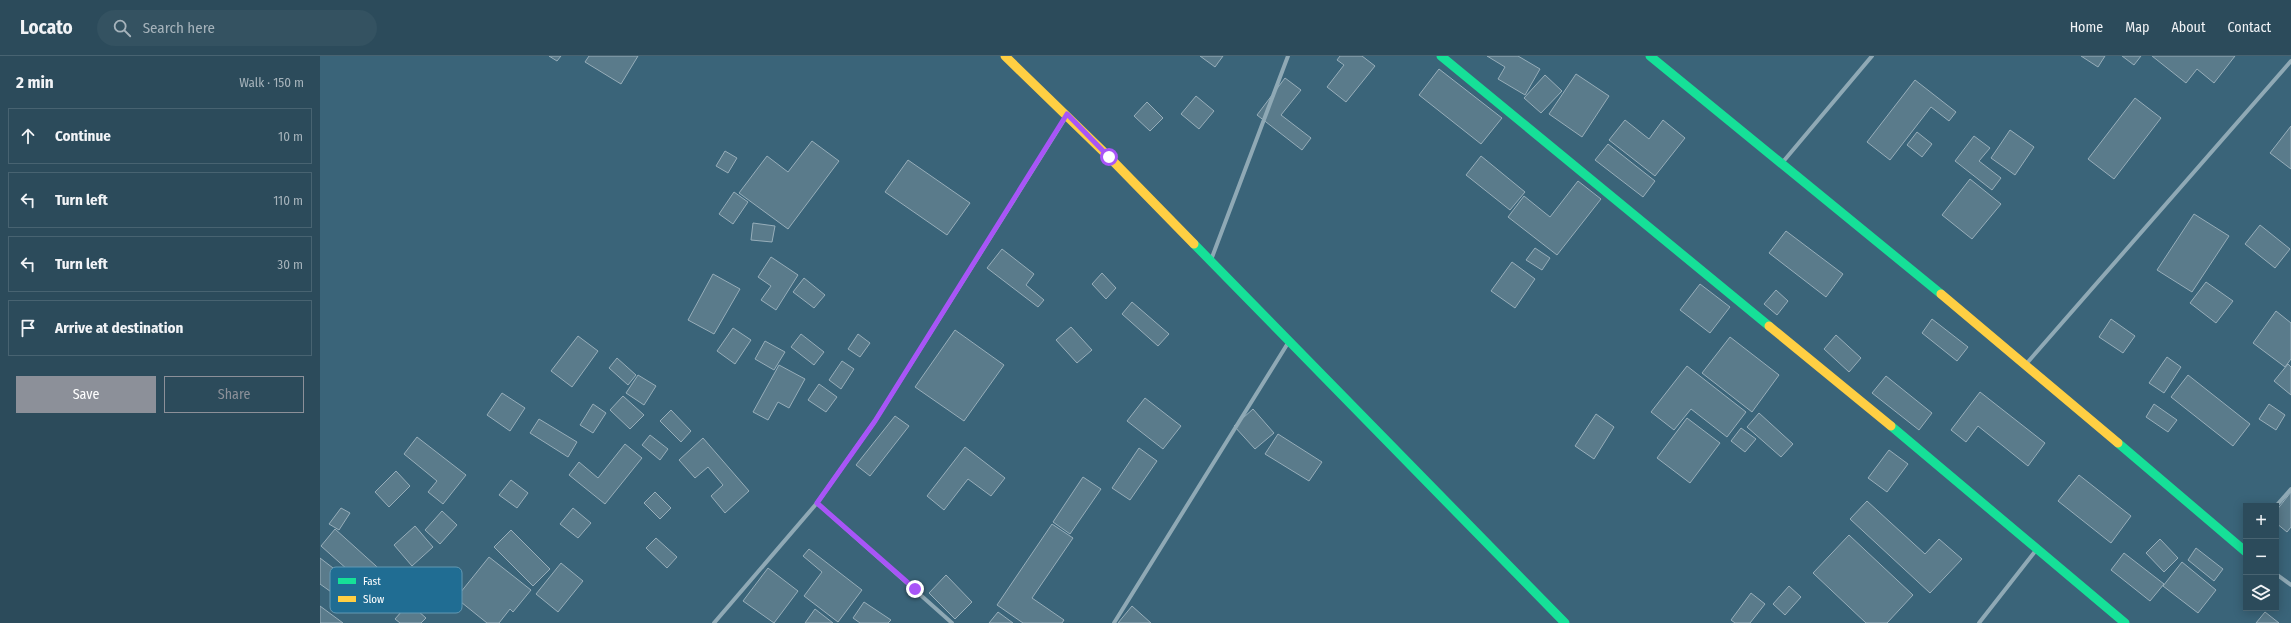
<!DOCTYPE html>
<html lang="en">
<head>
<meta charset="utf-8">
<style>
	:root { --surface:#2c4b5b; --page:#345261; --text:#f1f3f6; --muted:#a6b3bb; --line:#486371; --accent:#8c9099 }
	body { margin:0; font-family:"Fira Sans Condensed",sans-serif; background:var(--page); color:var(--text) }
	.controls { position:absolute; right:12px; bottom:12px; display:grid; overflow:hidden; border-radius:0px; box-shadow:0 2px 10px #0003 }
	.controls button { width:36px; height:36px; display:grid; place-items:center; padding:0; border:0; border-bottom:1px solid var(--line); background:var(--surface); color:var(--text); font:20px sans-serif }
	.stop { position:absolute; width:12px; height:12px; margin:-9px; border:3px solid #a855f7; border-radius:50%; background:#fff }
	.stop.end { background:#a855f7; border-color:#fff; box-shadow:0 1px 4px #0008 }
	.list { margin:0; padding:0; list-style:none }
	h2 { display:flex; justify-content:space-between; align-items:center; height:52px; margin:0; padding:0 16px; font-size:17px }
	h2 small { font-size:13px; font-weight:400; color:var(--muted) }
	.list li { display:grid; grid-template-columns:26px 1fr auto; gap:12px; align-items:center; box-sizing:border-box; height:56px; margin:0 8px 8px; padding:0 8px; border:1px solid var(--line); border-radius:0px }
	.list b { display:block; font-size:15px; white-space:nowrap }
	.list em { font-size:13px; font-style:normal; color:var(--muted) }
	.actions { display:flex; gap:8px; padding:12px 16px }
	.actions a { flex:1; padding:9px 0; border:1px solid var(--accent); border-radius:0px; text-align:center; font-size:14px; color:var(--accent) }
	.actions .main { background:var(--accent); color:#fff }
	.icon { flex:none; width:22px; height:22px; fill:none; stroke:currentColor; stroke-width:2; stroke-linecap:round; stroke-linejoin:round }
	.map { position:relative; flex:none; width:1971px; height:567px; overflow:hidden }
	header { display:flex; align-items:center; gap:24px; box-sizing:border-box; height:56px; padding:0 20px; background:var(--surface); border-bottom:1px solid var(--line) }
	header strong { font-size:19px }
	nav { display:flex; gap:22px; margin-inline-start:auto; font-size:14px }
	.search { width:280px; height:36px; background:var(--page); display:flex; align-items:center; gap:10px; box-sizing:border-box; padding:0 14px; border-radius:22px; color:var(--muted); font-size:15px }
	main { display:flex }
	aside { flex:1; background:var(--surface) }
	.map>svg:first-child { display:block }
	.building { fill:#5a7b8b; stroke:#97aeba }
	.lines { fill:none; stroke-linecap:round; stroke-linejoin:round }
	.street { stroke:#8fa9b5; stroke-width:4 }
	.fast { stroke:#16e098; stroke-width:9 }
	.slow { stroke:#ffcf43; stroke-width:9 }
	.route { stroke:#a855f7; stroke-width:5 }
	.key { fill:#206d93; stroke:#6399b3; stroke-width:1 }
	.key-label { font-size:11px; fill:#fff }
</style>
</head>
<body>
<header>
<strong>Locato</strong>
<div class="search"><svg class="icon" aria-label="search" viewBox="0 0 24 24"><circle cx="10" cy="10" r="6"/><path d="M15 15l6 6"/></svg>Search here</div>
<nav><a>Home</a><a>Map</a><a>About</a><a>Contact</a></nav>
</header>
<main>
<aside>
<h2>2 min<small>Walk · 150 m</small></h2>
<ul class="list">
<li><svg class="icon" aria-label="ahead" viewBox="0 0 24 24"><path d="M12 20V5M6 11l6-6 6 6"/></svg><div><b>Continue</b></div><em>10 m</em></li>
<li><svg class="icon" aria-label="left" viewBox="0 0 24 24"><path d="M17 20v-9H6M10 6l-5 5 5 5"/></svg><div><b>Turn left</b></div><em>110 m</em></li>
<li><svg class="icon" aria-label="left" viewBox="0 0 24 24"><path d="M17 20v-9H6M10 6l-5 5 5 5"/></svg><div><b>Turn left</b></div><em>30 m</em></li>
<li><svg class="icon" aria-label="arrive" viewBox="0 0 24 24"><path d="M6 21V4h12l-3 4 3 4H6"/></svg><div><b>Arrive at destination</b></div></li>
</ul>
<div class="actions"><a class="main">Save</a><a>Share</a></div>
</aside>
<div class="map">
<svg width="1971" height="567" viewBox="0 0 1971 567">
	<rect width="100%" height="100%" fill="#3a6479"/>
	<g class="building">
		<polygon points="229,0 241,0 237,5"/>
		<polygon points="269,0 318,0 301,28 265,6"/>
		<polygon points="880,0 903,0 895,11"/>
		<polygon points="1020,0 1042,0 1055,10 1026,46 1007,31 1024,9 1017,4"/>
		<polygon points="1167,0 1198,0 1220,13 1205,39 1178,23 1185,11"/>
		<polygon points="1761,0 1785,0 1778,11"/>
		<polygon points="1802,0 1821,0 1814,9"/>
		<polygon points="1832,0 1915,0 1894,27 1877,13 1866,27"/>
		<polygon points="1119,13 1182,62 1161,88 1099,39"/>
		<polygon points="1256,18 1289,40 1262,81 1229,58"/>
		<polygon points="1225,19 1242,35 1221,57 1204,42"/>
		<polygon points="965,22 981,34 961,59 991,82 982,94 937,59"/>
		<polygon points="1595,24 1636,56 1629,65 1611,51 1570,104 1547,86"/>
		<polygon points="876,40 894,55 879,73 861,58"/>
		<polygon points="1815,42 1841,62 1794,123 1768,103"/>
		<polygon points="827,46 843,62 830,75 814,60"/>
		<polygon points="1305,64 1329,83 1343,64 1365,82 1335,120 1289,84"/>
		<polygon points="1971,70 1971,113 1950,97"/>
		<polygon points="1690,74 1714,91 1695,119 1671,102"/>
		<polygon points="1597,76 1612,88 1602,101 1587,89"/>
		<polygon points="1654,80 1670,92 1659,105 1681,122 1672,134 1635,105"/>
		<polygon points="492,85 519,105 468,173 419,137 447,100 468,116"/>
		<polygon points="1288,88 1335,125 1323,141 1275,104"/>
		<polygon points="405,95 417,102 408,117 396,110"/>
		<polygon points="1161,100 1205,136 1190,154 1146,119"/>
		<polygon points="588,104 650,147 627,179 565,136"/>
		<polygon points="1650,123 1681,148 1652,183 1622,159"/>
		<polygon points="1258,125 1281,143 1237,199 1188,161 1204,140 1230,161"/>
		<polygon points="414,136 428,146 413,168 399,158"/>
		<polygon points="1874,158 1909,180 1872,236 1837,214"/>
		<polygon points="433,167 455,170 452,186 431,184"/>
		<polygon points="1940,169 1970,193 1955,212 1925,188"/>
		<polygon points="1466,175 1523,218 1506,241 1449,197"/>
		<polygon points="1215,192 1230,202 1222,214 1206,204"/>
		<polygon points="682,193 714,218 706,229 724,244 718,251 667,212"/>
		<polygon points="451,201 478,219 456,254 441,244 451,230 438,221"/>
		<polygon points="1192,206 1215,223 1195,252 1171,235"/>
		<polygon points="782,217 796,232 786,243 772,228"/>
		<polygon points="393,218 420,233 394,278 368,264"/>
		<polygon points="484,222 505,239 494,252 473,236"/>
		<polygon points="1886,226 1913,245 1896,267 1870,247"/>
		<polygon points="1380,228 1410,251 1390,277 1360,254"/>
		<polygon points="1456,234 1468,245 1457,259 1444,248"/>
		<polygon points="812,246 849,278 838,290 802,258"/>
		<polygon points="1956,255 1971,267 1971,303 1965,311 1933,287"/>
		<polygon points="1612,263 1648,291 1637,305 1602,277"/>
		<polygon points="1791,263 1815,280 1803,297 1779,281"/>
		<polygon points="751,271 772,294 757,307 736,284"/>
		<polygon points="413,272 431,284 415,308 397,295"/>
		<polygon points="635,274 684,309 644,365 595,331"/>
		<polygon points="481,278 504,296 494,309 471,291"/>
		<polygon points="538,278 550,287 540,301 528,293"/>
		<polygon points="1516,279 1541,302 1529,316 1504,293"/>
		<polygon points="258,280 278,295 252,331 231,315"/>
		<polygon points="1410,281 1459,319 1432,356 1382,317"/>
		<polygon points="445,285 465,296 454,314 435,303"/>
		<polygon points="1847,301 1861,311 1844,337 1829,327"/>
		<polygon points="297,302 316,319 308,329 289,312"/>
		<polygon points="522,305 534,313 521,333 509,324"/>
		<polygon points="1968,308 1971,311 1971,339 1954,325"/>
		<polygon points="459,309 485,323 469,352 458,346 448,364 433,356"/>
		<polygon points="1367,310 1426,356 1407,381 1371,353 1354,374 1331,356"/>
		<polygon points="318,319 336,330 324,349 306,337"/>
		<polygon points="1868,319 1930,368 1913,390 1851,341"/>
		<polygon points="1566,320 1612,357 1599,374 1552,337"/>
		<polygon points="499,328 517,341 506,356 488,344"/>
		<polygon points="1660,336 1725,387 1708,410 1658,370 1646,386 1631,374"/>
		<polygon points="182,337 205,352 190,375 167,359"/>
		<polygon points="303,340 324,359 310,373 290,354"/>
		<polygon points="825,342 861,370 843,393 807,365"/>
		<polygon points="273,348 286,357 273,377 260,369"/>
		<polygon points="1834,348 1857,364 1848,376 1826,361"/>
		<polygon points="1949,348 1965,359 1956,374 1939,363"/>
		<polygon points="933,353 954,377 935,393 914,370"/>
		<polygon points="351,354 371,375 361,386 340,365"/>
		<polygon points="1439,357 1473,388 1461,401 1427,371"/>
		<polygon points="1276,358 1294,371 1274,403 1255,390"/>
		<polygon points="575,360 589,370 550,420 536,409"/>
		<polygon points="1367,362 1400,387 1370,427 1337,402"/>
		<polygon points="219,363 257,386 248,401 210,377"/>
		<polygon points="1421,372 1436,383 1425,396 1411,385"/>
		<polygon points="958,378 1002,406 989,425 945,398"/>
		<polygon points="330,379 348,393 340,404 322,389"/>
		<polygon points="97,381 146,419 123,448 108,436 117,425 84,398"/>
		<polygon points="383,382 429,435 405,457 391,440 403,429 388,411 375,422 359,404"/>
		<polygon points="305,388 322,402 285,448 249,419 259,406 278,422"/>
		<polygon points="645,391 685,422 671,440 648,423 624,454 607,440"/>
		<polygon points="819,392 837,405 810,444 792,432"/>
		<polygon points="1569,394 1588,408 1567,436 1548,422"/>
		<polygon points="76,415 90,430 69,451 55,436"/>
		<polygon points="1759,419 1811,460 1791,487 1738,445"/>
		<polygon points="763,421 781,433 750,478 733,466"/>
		<polygon points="191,424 208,437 197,452 179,439"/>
		<polygon points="335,436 351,452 340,463 324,447"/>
		<polygon points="1971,436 1971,471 1967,476 1956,467 1956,455"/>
		<polygon points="1547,445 1605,498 1619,483 1642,503 1610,537 1530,463"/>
		<polygon points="21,452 30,457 19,474 9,468"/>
		<polygon points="253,452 271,467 258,482 240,468"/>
		<polygon points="122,455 137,469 120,488 105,474"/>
		<polygon points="732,468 753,482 712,542 744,564 742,567 703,567 677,549"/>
		<polygon points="95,470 113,491 92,510 74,489"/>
		<polygon points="15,473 87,538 73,554 1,490"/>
		<polygon points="191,474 230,513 213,530 174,491"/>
		<polygon points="1529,479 1593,539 1567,567 1546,567 1493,517"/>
		<polygon points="336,482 357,501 347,512 326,492"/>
		<polygon points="1840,483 1858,502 1844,516 1826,497"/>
		<polygon points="1876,492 1903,513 1894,525 1868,504"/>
		<polygon points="489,493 542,534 518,566 484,540 502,516 483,500"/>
		<polygon points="1804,497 1844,528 1830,545 1791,514"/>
		<polygon points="169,501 211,534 193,556 190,553 179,567 167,567 136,542"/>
		<polygon points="0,502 26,522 14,538 0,528"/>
		<polygon points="1862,506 1896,534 1878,557 1843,530"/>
		<polygon points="241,507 263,525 238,556 216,538"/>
		<polygon points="448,512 478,535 454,567 423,545"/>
		<polygon points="626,519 652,546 635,563 609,537"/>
		<polygon points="1469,530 1481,541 1465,559 1453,548"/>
		<polygon points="1431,537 1445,548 1430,567 1415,567 1411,564"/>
		<polygon points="544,546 571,564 568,567 540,567 533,562"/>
		<polygon points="89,547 106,562 101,567 80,567 75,563"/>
		<polygon points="0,550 23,567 0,567"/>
		<polygon points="812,550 831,567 798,567"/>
		<polygon points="495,553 513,567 485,567"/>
		<polygon points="678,556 693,567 669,567"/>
		<polygon points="1945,556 1959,567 1936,567"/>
	</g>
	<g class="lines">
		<g class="street">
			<polyline points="1462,107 1552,0"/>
			<polyline points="891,204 968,0"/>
			<polyline points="1707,307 1971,5"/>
			<polyline points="497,447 632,567"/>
			<polyline points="1956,450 1971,433"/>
			<polyline points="1956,518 1971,529"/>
			<polyline points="394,567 497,447 555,365 746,61"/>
			<polyline points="794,567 968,287"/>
			<polyline points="1659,567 1717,493"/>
		</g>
		<g class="fast">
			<polyline points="1121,0 1449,270"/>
			<polyline points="1330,0 1621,238"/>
			<polyline points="874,188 1245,567"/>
			<polyline points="1571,370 1805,567"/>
			<polyline points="1798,387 1926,496"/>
		</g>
		<g class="slow">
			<polyline points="685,0 789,101 874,188"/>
			<polyline points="1621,238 1798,387"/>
			<polyline points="1449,270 1571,370"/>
		</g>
	</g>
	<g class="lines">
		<polyline class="route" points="595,533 497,447 555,365 747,58 789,101"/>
	</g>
	<rect x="10" y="511" width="132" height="46" rx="6" class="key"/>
	<rect x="18" y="522" width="18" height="6" fill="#16e098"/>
	<rect x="18" y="540" width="18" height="6" fill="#ffcf43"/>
	<g class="key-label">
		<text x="43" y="529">Fast</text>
		<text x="43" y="547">Slow</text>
	</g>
</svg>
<div class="controls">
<button>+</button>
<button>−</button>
<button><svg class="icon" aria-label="layers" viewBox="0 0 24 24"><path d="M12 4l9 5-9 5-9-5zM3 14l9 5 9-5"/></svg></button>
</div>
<div class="stop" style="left:789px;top:101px"></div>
<div class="stop end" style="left:595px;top:533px"></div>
</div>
</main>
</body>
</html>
